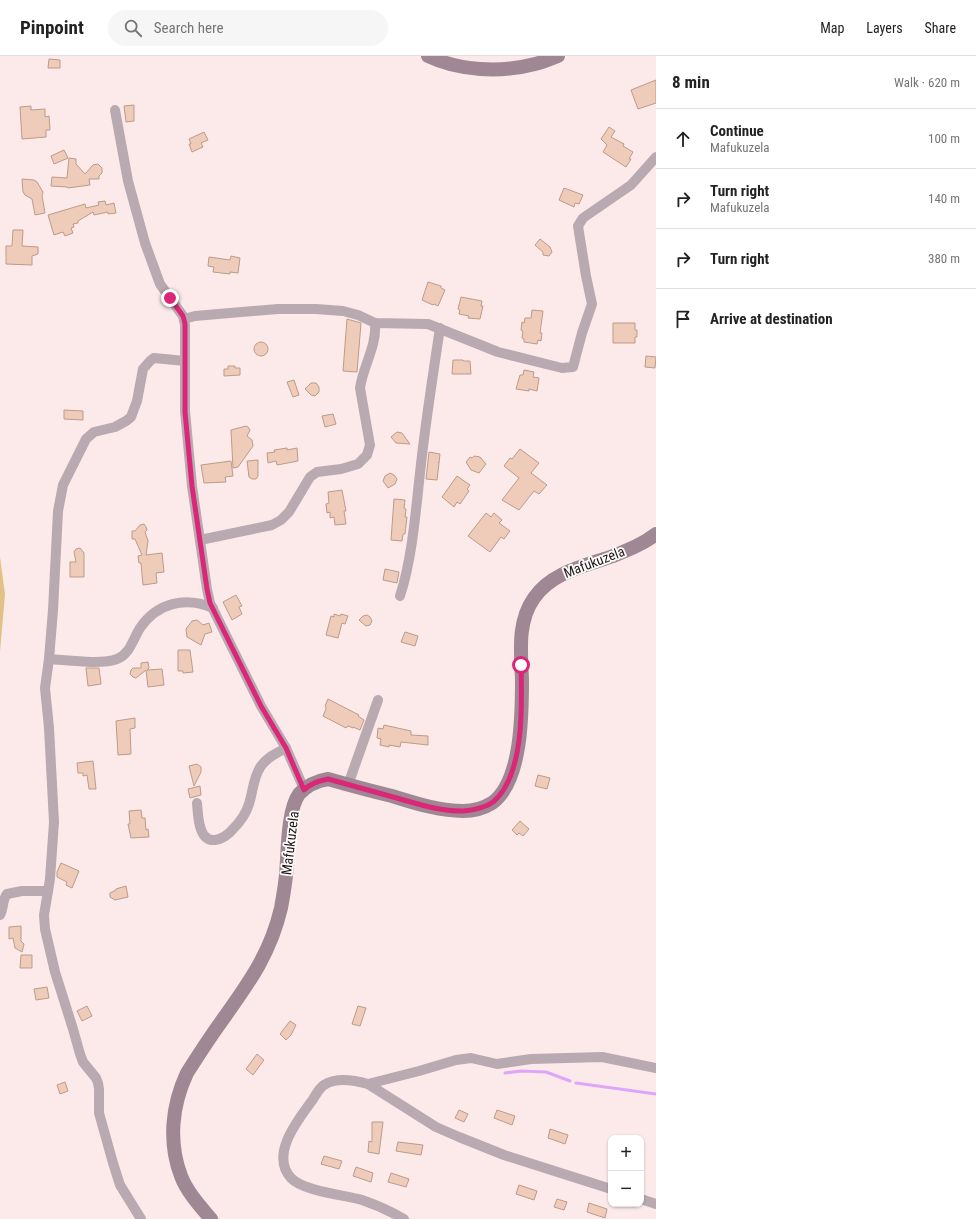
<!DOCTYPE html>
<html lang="en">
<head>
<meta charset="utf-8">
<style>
	:root { --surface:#fff; --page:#f6f6f6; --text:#222; --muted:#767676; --line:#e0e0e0 }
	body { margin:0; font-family:"Roboto Condensed",sans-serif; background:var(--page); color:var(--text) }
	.controls { position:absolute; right:12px; bottom:12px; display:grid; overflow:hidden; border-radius:8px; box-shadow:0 1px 3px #0004 }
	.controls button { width:36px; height:36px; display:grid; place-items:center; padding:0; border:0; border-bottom:1px solid var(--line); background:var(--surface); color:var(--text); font:20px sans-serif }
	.stop { position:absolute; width:12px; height:12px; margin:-9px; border:3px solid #db2777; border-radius:50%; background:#fff }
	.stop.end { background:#db2777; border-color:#fff; box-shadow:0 1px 4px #0008 }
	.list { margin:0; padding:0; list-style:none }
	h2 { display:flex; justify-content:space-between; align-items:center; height:52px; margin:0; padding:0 16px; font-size:17px }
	h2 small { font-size:13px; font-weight:400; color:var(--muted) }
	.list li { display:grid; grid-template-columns:26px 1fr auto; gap:12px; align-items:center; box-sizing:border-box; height:60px; padding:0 16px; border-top:1px solid var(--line) }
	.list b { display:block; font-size:15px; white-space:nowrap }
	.list p { margin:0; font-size:13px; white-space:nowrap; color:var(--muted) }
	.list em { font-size:13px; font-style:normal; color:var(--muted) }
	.icon { flex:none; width:22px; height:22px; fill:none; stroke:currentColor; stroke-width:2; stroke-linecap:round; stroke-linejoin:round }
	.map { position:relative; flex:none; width:656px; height:1163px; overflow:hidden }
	header { display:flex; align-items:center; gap:24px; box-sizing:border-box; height:56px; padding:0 20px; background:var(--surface); border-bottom:1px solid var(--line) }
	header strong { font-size:19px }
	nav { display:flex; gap:22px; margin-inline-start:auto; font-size:14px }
	.search { width:280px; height:36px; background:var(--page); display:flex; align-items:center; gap:10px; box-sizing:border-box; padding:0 14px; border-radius:22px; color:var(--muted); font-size:15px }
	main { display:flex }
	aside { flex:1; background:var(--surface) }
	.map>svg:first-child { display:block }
	.green { fill:#e1c186 }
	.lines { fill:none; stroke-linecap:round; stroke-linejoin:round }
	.stream { stroke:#dea6f9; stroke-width:3 }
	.building { fill:#efccb9; stroke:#bc9b89 }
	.street { stroke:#b9a9b1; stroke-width:10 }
	.secondary { stroke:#9f8893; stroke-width:14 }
	.route { stroke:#db2777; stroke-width:5 }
	.labels { text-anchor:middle; stroke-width:3.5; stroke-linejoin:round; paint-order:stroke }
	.street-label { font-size:14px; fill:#241616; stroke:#fcfcfc }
</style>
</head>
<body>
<header>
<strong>Pinpoint</strong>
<div class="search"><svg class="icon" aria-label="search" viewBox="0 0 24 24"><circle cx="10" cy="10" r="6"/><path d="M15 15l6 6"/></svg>Search here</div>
<nav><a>Map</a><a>Layers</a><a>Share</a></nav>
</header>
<main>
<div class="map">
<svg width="656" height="1163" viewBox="0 0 656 1163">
	<rect width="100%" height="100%" fill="#fceaea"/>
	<polygon class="green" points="0,501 5,538 0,596"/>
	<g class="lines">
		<g class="stream">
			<polyline points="505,1017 521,1015 546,1016 570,1025"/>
			<polyline points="576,1027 656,1038"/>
		</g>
	</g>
	<g class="building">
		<polygon points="49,3 60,4 60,12 48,12"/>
		<polygon points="656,24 656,47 638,53 631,34"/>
		<polygon points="134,49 134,65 126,66 124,50"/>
		<polygon points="31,50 31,54 45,53 45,61 49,60 50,74 46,74 46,81 22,83 20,51"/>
		<polygon points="609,71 615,75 611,81 624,88 623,90 633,96 629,103 631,103 626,111 603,96 607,89 601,83"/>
		<polygon points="204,76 208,84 201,87 203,91 192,96 189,88 191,88 189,83"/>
		<polygon points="64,94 68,102 54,108 51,100"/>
		<polygon points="69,102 76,103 76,108 85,118 93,109 98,108 102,112 102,117 99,120 99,123 89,123 90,129 68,132 67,131 51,130 52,121 67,122"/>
		<polygon points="22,123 34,124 37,126 43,136 42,140 45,157 35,159 32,143 25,139 23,136"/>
		<polygon points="564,132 583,139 579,148 575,147 574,151 559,144"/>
		<polygon points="105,145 106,149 114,147 116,157 108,158 108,156 94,159 93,156 78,165 78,167 73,168 74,171 71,172 73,177 65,180 63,176 54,179 48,159 85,148 86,152 99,149 98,146"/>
		<polygon points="13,174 23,174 22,190 38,191 38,198 32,200 32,209 6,208 6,190 12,190"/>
		<polygon points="540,183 550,191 552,196 549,200 543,199 543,196 535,189"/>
		<polygon points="231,200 240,202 238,217 230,216 230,218 213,216 214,211 208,210 209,201 230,204"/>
		<polygon points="428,226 441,230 441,232 445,234 438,250 434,248 433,249 422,244"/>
		<polygon points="461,241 482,245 481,250 483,250 480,263 468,262 469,260 459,258 460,254 458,253"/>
		<polygon points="532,254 543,255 540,277 542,277 541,285 538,284 537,288 524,286 524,283 522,282 523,275 521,274 522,266 524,267 525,262 531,262"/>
		<polygon points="347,263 361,267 357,316 343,315"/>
		<polygon points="613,267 635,267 635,274 637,274 637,281 635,281 635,287 613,287"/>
		<circle cx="261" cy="293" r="7"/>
		<polygon points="646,300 656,301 655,312 645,311"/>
		<polygon points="453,304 463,304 464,305 470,305 471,318 452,318"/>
		<polygon points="228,310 235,310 235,312 240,312 240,319 224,320 224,313 228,313"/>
		<polygon points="524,314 534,316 533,321 539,322 537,335 529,333 529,335 516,333 520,319 523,319"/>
		<polygon points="294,324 299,339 293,341 287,326"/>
		<polygon points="311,327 316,327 319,331 319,336 315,340 311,339 305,333"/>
		<polygon points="64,354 83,355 83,364 64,363"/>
		<polygon points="333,358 336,368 325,371 322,360"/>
		<polygon points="246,370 248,371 250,374 247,380 252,384 253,390 238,411 233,412 231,374"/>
		<polygon points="397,376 402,377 410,388 396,387 391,381"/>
		<polygon points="287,392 287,394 297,392 298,405 277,409 276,405 268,407 267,397 275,396 274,394"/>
		<polygon points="520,393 539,407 531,417 547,429 539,438 534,435 519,454 502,444 519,422 504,410 510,402 512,403"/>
		<polygon points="429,396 440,398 439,407 438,406 439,407 437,424 426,423"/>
		<polygon points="474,400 480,401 486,408 479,417 471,414 466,406 470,401 472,402"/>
		<polygon points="258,404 258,420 256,423 252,423 249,421 247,405"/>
		<polygon points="231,405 233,420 225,421 226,426 204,427 201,409"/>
		<polygon points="390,417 394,419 397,423 395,428 388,432 383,425 385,420"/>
		<polygon points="457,420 470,429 467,433 469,435 460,448 457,446 454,451 442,441"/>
		<polygon points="342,434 346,455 344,455 346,468 335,469 334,461 330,462 330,456 327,457 326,448 329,447 328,436"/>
		<polygon points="394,443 405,444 404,452 406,453 405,461 407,461 405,478 403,478 402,485 391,484"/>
		<polygon points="486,457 491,461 494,457 502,464 499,467 510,475 504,483 501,481 490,496 468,480"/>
		<polygon points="144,468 146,471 147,474 145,476 148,485 146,499 162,497 164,516 156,517 157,527 143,529 141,507 139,507 138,500 142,499 135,483 132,483 132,475 135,475 140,469"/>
		<polygon points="80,492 84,497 84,521 70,521 70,506 76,506 74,496 76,493"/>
		<polygon points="385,513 399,516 397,527 383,524"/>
		<polygon points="236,539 242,550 239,551 242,558 232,564 223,546"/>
		<polygon points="334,558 340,560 341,558 348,560 345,568 342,567 338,582 326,579 331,560 334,561"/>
		<polygon points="367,559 370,561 372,565 370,569 366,570 359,564 363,560"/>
		<polygon points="197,564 203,569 209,567 212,576 205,578 201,589 187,581 186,573 192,565"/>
		<polygon points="405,576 418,580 415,590 401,586"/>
		<polygon points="178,594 190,594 193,616 183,617 183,615 178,615"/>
		<polygon points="148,606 149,612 147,614 162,613 164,629 148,631 146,614 136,622 133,621 130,618 131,614 133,612 141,612 141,607"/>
		<polygon points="86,612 99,612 101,628 88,630"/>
		<polygon points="328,643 359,659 358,660 364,664 360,674 353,671 353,672 348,670 346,672 323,660 326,653 326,651 325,650"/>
		<polygon points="135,662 135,672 130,673 131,698 118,699 116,665"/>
		<polygon points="384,669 411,675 411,679 428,680 428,689 401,686 400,691 389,689 389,691 380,689 381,683 377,682 378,672 383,673"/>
		<polygon points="93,705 96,733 89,733 87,719 83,720 83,717 78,717 77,707"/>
		<polygon points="197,708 201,711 201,716 194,730 189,710"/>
		<polygon points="538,719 550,722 547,733 535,730"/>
		<polygon points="200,730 201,739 190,742 188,733"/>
		<polygon points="141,754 142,762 145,762 146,774 148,773 149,781 131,782 128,768 130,768 129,755"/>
		<polygon points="520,765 529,773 523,780 519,777 517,779 512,774"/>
		<polygon points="61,807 79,815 72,832 66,829 67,826 57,821 57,816"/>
		<polygon points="126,830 128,841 115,844 110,841 110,837 116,834 116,833"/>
		<polygon points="21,870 21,885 24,888 22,896 15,892 13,882 9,883 9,871"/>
		<polygon points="21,899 32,899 32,912 20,912"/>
		<polygon points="47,931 49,942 36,944 34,933"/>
		<polygon points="87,950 92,960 82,965 77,955"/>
		<polygon points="358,950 366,952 360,970 352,968"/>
		<polygon points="290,965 296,969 291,979 286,984 280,978"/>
		<polygon points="257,998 264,1004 253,1019 246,1013"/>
		<polygon points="65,1026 68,1035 60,1038 57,1029"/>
		<polygon points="459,1054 468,1058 464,1066 455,1062"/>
		<polygon points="497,1054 515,1060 512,1069 494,1062"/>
		<polygon points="372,1066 383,1066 379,1098 368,1096 369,1085 372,1086"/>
		<polygon points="550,1073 568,1079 565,1088 548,1082"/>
		<polygon points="398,1086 423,1089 421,1099 396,1095"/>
		<polygon points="324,1100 342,1105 339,1113 321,1108"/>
		<polygon points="356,1111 373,1117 371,1126 353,1120"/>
		<polygon points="391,1117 409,1123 406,1131 388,1126"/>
		<polygon points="519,1129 537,1135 534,1144 516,1138"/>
		<polygon points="557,1143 567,1146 564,1154 554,1151"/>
		<polygon points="589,1147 607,1153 605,1162 587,1156"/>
	</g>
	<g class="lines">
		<g class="street">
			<polyline points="115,54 128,125 145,187 160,228 183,260 185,269 185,355 192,430 207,533 210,547 261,650 286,692 304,733"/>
			<polyline points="184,263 195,260 278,253 316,253 343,255 358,259 375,267 428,268 498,296 562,312 573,311 582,277 592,248 586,220 578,170 583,162 631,129 656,101"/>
			<path d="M200,484L272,469L281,464L289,456L310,421L317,416L341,413L358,408L367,399L370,389L360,332C363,310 377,290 375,267"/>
			<path d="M400,540C413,500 416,450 421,408C426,363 433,318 440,272"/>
			<path d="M49,603C67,604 101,609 117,603C130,598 133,583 140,572C157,547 185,540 213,552"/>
			<polyline points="348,729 378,644"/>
			<path d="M197,747C198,758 198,786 215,784C222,783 228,779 233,773C240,766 246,758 249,748C253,736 253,721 261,710C267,701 277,697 286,692"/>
			<path d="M0,859C4,852 2,844 7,838L22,835H48"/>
			<polyline points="368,1028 419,1015 456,1004 471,1002 497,1008 531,1003 602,1001 656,1012"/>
			<polyline points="641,1143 656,1148"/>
			<polyline points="141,1163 120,1129 113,1107 99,1057 99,1033 98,1027 96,1022 83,1006 80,998 73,973 55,916 45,873 44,859 50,823 54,766 49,672 45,632 49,603 53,554 58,455 63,429 86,383 94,376 115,371 126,365 131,361 137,345 143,313 150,305 154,302 185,305"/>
			<path d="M404,1163C390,1155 377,1149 362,1144C344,1139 303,1135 291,1122C270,1099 297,1065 311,1046C315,1041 318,1033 324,1029C336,1021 354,1024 368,1028L436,1071L459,1081L504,1099L611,1133"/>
		</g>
		<g class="secondary">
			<path d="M428,0C459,15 501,17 535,8C543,6 550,3 558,0"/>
			<path d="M211,1163C200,1150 187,1136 181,1120C168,1086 172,1049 187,1017C199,998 212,978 226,959C251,924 271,895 281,852C283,841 285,830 286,819C288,797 287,755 299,738C307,729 316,725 328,723C349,729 371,735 392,740C415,747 439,755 463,755C473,755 484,752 492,747C522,726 522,657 522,624C521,596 517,566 534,542C552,516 585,510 613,500C628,494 643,488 656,478"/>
		</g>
	</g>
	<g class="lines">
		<path class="route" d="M170,242L183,260L185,268V356L192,430L207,533L210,547L261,650L286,692L304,734C311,727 319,725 328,723C349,729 371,735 393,741C415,747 441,756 464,755C474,754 485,752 493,746C525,719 522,647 521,609"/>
	</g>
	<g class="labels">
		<g class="street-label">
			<text transform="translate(594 506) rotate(-21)" y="5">Mafukuzela</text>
			<text transform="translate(290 787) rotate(-83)" y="5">Mafukuzela</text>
		</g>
	</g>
</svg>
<div class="controls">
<button>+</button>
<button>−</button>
</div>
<div class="stop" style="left:521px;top:609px"></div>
<div class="stop end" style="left:170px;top:242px"></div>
</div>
<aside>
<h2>8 min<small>Walk · 620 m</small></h2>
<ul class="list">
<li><svg class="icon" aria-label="ahead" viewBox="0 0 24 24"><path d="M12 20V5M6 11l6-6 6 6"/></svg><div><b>Continue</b><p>Mafukuzela</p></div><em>100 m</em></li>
<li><svg class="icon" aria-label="right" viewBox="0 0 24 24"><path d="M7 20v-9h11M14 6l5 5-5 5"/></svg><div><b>Turn right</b><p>Mafukuzela</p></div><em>140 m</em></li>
<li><svg class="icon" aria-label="right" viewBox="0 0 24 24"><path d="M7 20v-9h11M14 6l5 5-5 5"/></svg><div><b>Turn right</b></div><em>380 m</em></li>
<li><svg class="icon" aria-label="arrive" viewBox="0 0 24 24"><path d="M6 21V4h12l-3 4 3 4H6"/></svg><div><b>Arrive at destination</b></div></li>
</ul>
</aside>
</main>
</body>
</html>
